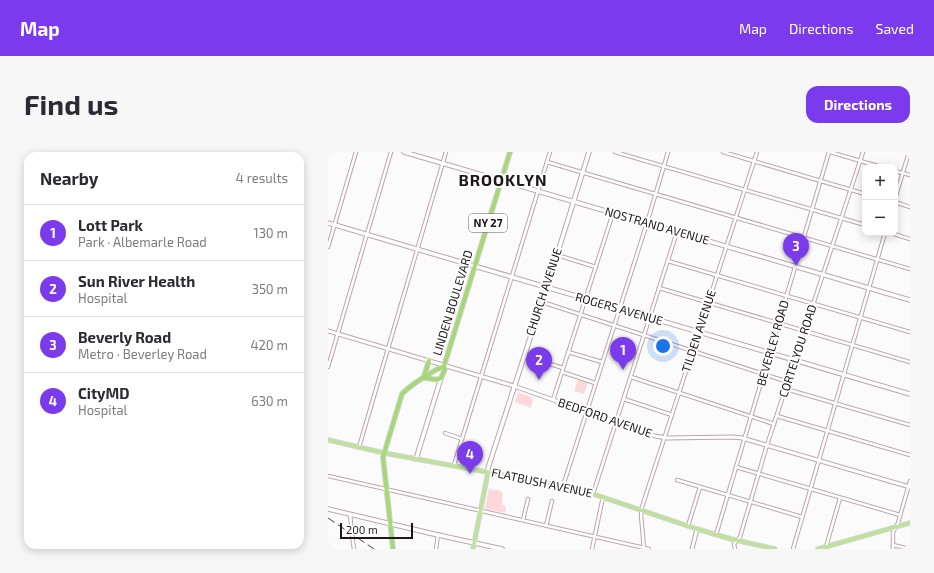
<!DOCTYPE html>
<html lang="en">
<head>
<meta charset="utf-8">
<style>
	:root { --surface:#fff; --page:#f7f7f7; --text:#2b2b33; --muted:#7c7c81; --line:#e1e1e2; --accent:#7c3aed }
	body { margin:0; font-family:"Exo 2",sans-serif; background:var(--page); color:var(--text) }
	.controls { position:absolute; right:12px; top:12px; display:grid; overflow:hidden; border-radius:8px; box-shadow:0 2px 10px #0003 }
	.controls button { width:36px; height:36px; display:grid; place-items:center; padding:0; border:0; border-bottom:1px solid var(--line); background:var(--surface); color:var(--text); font:20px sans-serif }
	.scale { position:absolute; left:12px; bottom:10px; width:73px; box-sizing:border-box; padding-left:4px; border:2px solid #1e1617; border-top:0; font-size:11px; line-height:14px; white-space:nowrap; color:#1e1617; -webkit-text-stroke:3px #fff; paint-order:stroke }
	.you { position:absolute; left:335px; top:194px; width:14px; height:14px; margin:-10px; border:3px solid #fff; border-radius:50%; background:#1a73e8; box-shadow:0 0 0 6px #1a73e833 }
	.badge { display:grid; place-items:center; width:26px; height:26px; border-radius:50%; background:var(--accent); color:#fff; font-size:13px; font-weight:700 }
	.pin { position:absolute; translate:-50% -33px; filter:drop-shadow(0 1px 2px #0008) }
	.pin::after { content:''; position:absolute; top:21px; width:14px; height:12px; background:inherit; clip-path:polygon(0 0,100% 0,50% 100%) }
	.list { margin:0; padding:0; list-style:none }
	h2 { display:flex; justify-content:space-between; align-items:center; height:52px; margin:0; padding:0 16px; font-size:17px }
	h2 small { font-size:13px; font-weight:400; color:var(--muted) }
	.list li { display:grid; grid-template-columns:26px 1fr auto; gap:12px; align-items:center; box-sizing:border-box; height:56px; padding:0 16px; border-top:1px solid var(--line) }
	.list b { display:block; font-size:15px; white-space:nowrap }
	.list p { margin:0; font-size:13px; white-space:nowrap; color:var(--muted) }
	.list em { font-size:13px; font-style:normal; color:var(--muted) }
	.map { position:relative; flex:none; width:582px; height:397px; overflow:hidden; border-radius:12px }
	header { display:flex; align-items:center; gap:24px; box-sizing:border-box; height:56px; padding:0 20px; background:var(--accent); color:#fff }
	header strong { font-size:19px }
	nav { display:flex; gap:22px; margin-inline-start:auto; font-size:14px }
	.intro { display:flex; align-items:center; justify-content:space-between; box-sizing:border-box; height:96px; padding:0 24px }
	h1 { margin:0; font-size:28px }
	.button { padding:10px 18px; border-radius:12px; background:var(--accent); color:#fff; font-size:14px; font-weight:700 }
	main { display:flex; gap:24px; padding:0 24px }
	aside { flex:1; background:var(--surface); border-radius:12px; box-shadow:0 2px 10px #0003 }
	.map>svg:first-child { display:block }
	.green { fill:#fdd8db }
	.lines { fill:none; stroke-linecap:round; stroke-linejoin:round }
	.minor-casing { stroke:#bda5a8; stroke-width:4.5 }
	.tertiary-casing { stroke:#bda5a8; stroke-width:5 }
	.secondary-casing { stroke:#bda5a8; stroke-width:5.5 }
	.primary-casing { stroke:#d6d5d5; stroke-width:5.5 }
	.trunk-casing { stroke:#d6d5d5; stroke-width:6 }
	.minor { stroke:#fff; stroke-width:2.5 }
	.tertiary { stroke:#fff; stroke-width:3 }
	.secondary { stroke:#fff; stroke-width:3.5 }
	.primary { stroke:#bde299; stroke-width:3.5 }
	.trunk { stroke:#a7d877; stroke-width:4 }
	.rail { stroke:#463f40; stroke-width:1; stroke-dasharray:8 4; stroke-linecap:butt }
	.minor-bridge-casing { stroke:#bda5a8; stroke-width:4.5; stroke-linecap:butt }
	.minor-bridge { stroke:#fff; stroke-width:2.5 }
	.labels { text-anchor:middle; stroke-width:4; stroke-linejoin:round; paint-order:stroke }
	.shield { fill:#fff; stroke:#625c5d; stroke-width:1 }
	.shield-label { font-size:11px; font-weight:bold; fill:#1e1617 }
	.street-label { font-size:12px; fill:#1e1617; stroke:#fff }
	.district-label { font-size:16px; font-weight:bold; letter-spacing:1px; fill:#1e1617; stroke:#fff }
</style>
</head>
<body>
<header>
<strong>Map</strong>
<nav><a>Map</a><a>Directions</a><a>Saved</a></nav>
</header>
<div class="intro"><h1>Find us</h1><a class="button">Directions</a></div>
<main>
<aside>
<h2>Nearby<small>4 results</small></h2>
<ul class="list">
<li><span class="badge">1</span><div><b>Lott Park</b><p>Park · Albemarle Road</p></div><em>130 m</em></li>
<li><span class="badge">2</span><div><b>Sun River Health</b><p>Hospital</p></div><em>350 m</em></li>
<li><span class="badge">3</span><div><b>Beverly Road</b><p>Metro · Beverley Road</p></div><em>420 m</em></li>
<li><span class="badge">4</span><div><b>CityMD</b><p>Hospital</p></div><em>630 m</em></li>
</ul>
</aside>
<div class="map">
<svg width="582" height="397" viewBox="0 0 582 397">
	<rect width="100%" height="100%" fill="#fbfbfb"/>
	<g class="green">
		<polygon points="250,228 260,231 256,242 246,239"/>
		<polygon points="190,240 205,246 203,256 187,250"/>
		<polygon points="161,336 164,338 170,338 175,341 174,348 174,353 178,354 177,361 157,357"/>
	</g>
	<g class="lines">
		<g class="minor-casing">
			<g id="minor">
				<polyline points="287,0 537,73"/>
				<polyline points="395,0 537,42"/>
				<polyline points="502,0 553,15"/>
				<polyline points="219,10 582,117"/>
				<polyline points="567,19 582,23"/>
				<polyline points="567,47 581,0"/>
				<polyline points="567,50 582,55"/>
				<polyline points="563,81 582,87"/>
				<polyline points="0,95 28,0"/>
				<polyline points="229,103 268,115"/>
				<polyline points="340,109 582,180"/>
				<polyline points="331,136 582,210"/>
				<polyline points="214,150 460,230"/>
				<polyline points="240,200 274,210"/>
				<polyline points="196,204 235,216"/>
				<polyline points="0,215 63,0"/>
				<polyline points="234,220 267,231"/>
				<polyline points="303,225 446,272"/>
				<polyline points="458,237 582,273"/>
				<polyline points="296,247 344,263"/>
				<polyline points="225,248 285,61"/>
				<polyline points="449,264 582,303"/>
				<polyline points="117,281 134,287"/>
				<polyline points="31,295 118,0"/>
				<polyline points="126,313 222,0"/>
				<polyline points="408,315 572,363"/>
				<polyline points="0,324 321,397"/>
				<polyline points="349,328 474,365"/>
				<polyline points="235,334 319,71 340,0"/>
				<polyline points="265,342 349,80"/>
				<polyline points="22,362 24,381"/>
				<polyline points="195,368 200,347"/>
				<polyline points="218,374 224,349"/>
				<polyline points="360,374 372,335"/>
				<polyline points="388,383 501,0"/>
				<polyline points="25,390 26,397"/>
				<polyline points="565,393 582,397"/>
				<polyline points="498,395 512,346"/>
				<polyline points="108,397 110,383"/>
				<polyline points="264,397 275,345"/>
				<polyline points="316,397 313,363 314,355 429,0"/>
				<polyline points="407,397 406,392 412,385 439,293 535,0"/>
				<polyline points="465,397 557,81"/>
				<polyline points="565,397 565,380 570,371 582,329"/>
			</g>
		</g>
		<g class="tertiary-casing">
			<g id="tertiary">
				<polyline points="0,179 186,234 327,284 339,286 405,285 414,286 582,335"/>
				<polyline points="364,397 369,377"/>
			</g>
		</g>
		<g class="secondary-casing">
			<g id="secondary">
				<polyline points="76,0 582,148"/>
				<polyline points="0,71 582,242"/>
				<polyline points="88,307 105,252 113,226"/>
				<polyline points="160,320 160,316 229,103 261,0"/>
				<polyline points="0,357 110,383 174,397"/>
			</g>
		</g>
		<g class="primary-casing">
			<g id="primary">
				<polyline points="0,288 56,301 235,334 265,342 369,377 403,387 447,397"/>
				<polyline points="145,397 160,320"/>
				<polyline points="490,397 582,371"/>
			</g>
		</g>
		<g class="trunk-casing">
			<g id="trunk">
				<polyline points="96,224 101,209"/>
				<path d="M95,226C102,225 107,230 113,226L117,217L116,214L182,0"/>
				<path d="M65,397L55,305L74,242C81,234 106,218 116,214"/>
			</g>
		</g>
		<use href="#minor" class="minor"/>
		<use href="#tertiary" class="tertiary"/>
		<use href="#secondary" class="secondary"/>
		<use href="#primary" class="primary"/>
		<use href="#trunk" class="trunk"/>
		<polyline class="rail" points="0,366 46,397"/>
		<g class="minor-bridge-casing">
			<polyline id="minor-bridge" points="24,381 25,390"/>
		</g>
		<use href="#minor-bridge" class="minor-bridge"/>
	</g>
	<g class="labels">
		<rect class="shield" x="141" y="62" width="38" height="18" rx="3"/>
		<g class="shield-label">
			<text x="160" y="75">NY 27</text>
		</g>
		<g class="street-label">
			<text transform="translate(329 74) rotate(16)" y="4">NOSTRAND AVENUE</text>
			<text transform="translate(216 140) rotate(-72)" y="4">CHURCH AVENUE</text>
			<text transform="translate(125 151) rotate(-73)" y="4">LINDEN BOULEVARD</text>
			<text transform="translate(291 157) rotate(16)" y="4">ROGERS AVENUE</text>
			<text transform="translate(371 179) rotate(-72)" y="4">TILDEN AVENUE</text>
			<text transform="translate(445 191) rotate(-74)" y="4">BEVERLEY ROAD</text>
			<text transform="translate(470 199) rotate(-72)" y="4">CORTELYOU ROAD</text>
			<text transform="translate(277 266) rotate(19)" y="4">BEDFORD AVENUE</text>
			<text transform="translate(214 331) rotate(12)" y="4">FLATBUSH AVENUE</text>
		</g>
		<g class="district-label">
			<text x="175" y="34">BROOKLYN</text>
		</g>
	</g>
</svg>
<div class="controls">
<button>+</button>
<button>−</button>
</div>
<div class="scale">200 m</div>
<div class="you"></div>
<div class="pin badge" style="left:295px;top:218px">1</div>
<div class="pin badge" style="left:211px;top:228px">2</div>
<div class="pin badge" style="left:468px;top:114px">3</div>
<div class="pin badge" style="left:142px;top:322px">4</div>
</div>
</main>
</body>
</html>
